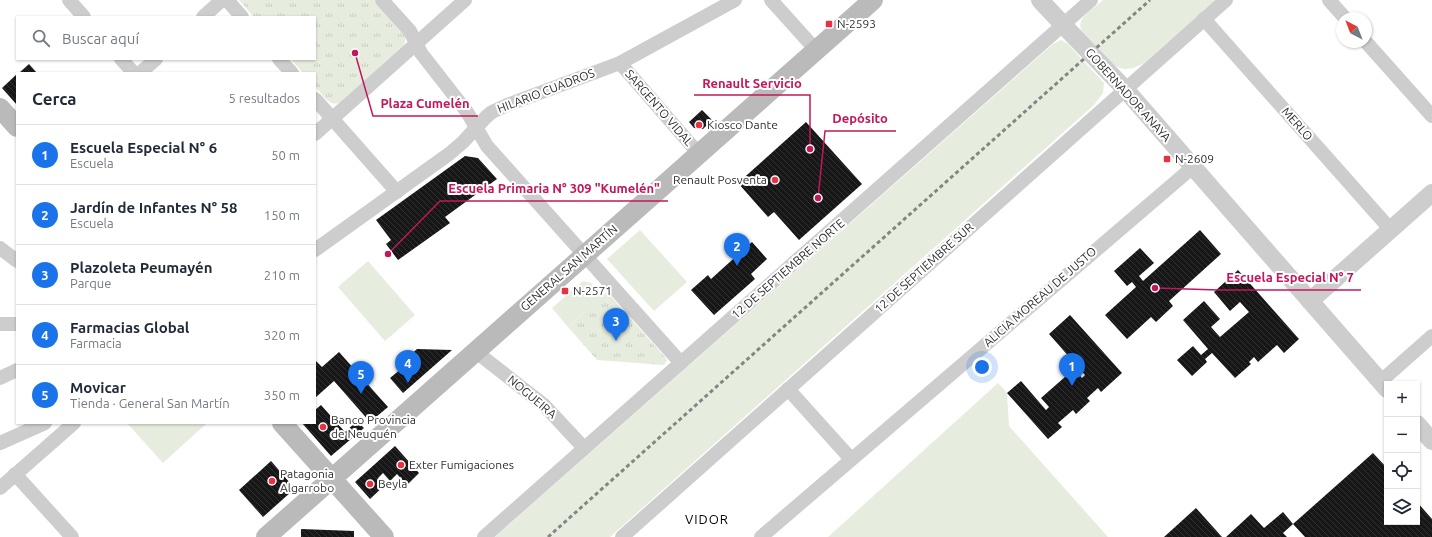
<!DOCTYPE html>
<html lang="es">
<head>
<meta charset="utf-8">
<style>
	:root { --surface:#fff; --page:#f6f6f7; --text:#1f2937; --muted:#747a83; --line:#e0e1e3; --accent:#1a73e8 }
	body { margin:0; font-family:Ubuntu,sans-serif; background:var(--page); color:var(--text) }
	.controls { position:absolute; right:12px; bottom:12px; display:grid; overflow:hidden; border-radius:0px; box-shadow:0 1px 3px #0004 }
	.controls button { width:36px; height:36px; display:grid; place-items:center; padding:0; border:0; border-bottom:1px solid var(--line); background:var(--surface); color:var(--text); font:20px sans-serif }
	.compass { position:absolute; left:1336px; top:12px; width:36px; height:36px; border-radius:50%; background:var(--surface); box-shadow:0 1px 3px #0004; rotate:318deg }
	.you { position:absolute; left:982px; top:367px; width:14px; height:14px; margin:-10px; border:3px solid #fff; border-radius:50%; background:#1a73e8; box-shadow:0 0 0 6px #1a73e833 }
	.badge { display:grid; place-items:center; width:26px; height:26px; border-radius:50%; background:var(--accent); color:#fff; font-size:13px; font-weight:700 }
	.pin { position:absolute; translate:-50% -33px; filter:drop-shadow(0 1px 2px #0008) }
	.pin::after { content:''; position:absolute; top:21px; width:14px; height:12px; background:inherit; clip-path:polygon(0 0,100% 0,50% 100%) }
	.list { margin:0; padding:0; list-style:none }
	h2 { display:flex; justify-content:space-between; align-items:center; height:52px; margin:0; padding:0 16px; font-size:17px }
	h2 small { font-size:13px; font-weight:400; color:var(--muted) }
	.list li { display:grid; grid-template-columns:26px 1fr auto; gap:12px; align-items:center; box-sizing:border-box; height:60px; padding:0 16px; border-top:1px solid var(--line) }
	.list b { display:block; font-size:15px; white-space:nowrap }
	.list p { margin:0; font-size:13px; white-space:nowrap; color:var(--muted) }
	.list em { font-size:13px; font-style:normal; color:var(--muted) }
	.icon { flex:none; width:22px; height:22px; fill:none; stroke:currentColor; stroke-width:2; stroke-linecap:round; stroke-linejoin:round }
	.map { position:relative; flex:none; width:1432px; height:537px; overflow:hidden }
	.search { position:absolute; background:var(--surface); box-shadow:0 1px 3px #0004; left:16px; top:16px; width:300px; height:44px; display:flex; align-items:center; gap:10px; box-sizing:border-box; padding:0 14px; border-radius:0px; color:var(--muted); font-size:15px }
	.panel { position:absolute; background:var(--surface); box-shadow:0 1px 3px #0004; left:16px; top:72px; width:300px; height:352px; border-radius:0px }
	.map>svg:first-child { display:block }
	.green { fill:#e7edde }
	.park { fill:url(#park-tufts) }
	.building { fill:url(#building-back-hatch) }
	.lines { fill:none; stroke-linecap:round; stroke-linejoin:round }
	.minor { stroke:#cdcdcd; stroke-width:14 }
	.tertiary { stroke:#cdcdcd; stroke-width:18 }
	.secondary { stroke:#bababa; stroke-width:20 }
	.rail { stroke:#858585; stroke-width:3; stroke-dasharray:4 3; stroke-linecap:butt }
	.poi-dot { fill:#e73246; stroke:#fff; stroke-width:1.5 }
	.labels { text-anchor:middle; stroke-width:4; stroke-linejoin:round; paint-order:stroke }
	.poi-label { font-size:12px; fill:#303030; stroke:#fff; text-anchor:start }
	.street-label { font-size:12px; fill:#303030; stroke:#fff }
	.neighbourhood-label { font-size:13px; letter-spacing:1px; fill:#000; stroke:#fff }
	.leader { fill:none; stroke:#c2185b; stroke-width:1.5 }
	.callout-dot { fill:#c2185b; stroke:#fff; stroke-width:1.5 }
	.callout-label { font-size:13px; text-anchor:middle; font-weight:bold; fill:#c2185b; stroke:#fff; stroke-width:4; stroke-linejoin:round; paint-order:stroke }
</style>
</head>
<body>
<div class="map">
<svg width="1432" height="537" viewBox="0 0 1432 537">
	<defs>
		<pattern id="park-tufts" width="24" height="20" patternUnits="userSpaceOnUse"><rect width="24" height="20" fill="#e7edde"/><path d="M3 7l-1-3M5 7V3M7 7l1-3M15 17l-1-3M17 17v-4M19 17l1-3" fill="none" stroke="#c6ccbf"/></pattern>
		<pattern id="building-back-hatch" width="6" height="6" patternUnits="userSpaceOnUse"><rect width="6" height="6" fill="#171717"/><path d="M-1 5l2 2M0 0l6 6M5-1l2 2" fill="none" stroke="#303030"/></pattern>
	</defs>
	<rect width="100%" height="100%" fill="#fff"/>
	<g class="green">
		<path d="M1103,0H1216L1144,63C1134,69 1123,72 1114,65L1083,32C1073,20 1094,8 1103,0Z"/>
		<polygon points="1061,40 1068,44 1104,83 1103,93 1094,105 610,537 495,537 1053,44"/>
		<polygon points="640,230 687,282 654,311 607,259"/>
		<polygon points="368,261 415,315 385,341 338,287"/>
		<polygon points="583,281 591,283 603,296 568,327 552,308"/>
		<polygon points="998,383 1007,393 1009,426 1108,537 828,537"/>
		<polygon points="127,423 207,423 163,463"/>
	</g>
	<g class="park">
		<path d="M239,0H374L405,35L406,38L404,45L339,103C329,107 321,93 315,86V73H303L291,59H315V17H254Z"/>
		<polygon points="607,292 665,357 667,360 664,365 597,360 568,327"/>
	</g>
	<g class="building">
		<polygon points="29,64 37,73 19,73"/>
		<polygon points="17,74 17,105 2,88"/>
		<polygon points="702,110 712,120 703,129 694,128 689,122"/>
		<polygon points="806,122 862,184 799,240 774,212 768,217 738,183"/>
		<polygon points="465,156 478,158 497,179 445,217 450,223 398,260 386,244 391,240 376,220"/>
		<polygon points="1200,230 1221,254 1169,301 1173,306 1156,322 1151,317 1127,339 1105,315 1136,287 1132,282 1127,286 1114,271 1140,248 1154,263 1139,276 1143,281"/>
		<polygon points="752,242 767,259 751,274 755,279 714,315 691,290 708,275 711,279"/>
		<polygon points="1238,270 1299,339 1284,353 1277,345 1258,362 1254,357 1249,362 1251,364 1235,378 1212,353 1205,359 1207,362 1192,376 1177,360 1193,346 1201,355 1208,349 1183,320 1204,301 1220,319 1211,327 1220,337 1249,312 1240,302 1230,311 1214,292"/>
		<polygon points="1070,315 1122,373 1101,392 1098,388 1087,398 1090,401 1076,414 1073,410 1058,423 1062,427 1048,439 1007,393 1021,381 1046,410 1049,407 1041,398 1074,369 1082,378 1085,375 1049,334"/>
		<polygon points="417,349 452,350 403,393 390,378 407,364 404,361"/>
		<polygon points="339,352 388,407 370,422 334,381 315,398 315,360 322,367"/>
		<polygon points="321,405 345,432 357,421 364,428 331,456 302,423 315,423 315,410"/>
		<polygon points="395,446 419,473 407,485 397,474 390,481 383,473 378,478 385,485 370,499 355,482"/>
		<polygon points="1373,453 1387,468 1387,522 1417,522 1417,502 1432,519 1432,537 1305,537 1293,524 1283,533 1287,537 1226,537 1251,514 1264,528 1283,512 1293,524"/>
		<polygon points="271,461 291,484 291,492 263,517 239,490"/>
		<polygon points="1196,508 1222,537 1164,537"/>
		<polygon points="301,529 354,531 354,537 301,537"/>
	</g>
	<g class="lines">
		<g class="minor">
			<polyline points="69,0 84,17"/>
			<polyline points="227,0 242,17"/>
			<polyline points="382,0 410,31 421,53 467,112 487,146 681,363"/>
			<polyline points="771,0 816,50"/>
			<polyline points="1329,0 1345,18"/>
			<polyline points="203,17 222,0"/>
			<polyline points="1204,19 1391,230"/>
			<polyline points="1366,42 1432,116"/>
			<polyline points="121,59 134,73"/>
			<polyline points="279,59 292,73"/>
			<polyline points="620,63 699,154"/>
			<polyline points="140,73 156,59"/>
			<polyline points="315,99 397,192"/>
			<polyline points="315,134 465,0"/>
			<polyline points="0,248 17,261"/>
			<polyline points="315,250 449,154 463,142 486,117 492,112 507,105 620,63 735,0"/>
			<polyline points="0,324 17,324"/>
			<polyline points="475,351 544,405 584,448"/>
			<polyline points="0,378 17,370"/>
			<polyline points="1380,382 1432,336"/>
			<polyline points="788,389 851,459"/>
			<polyline points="0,443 45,423"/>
			<polyline points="15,474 72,537"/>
			<polyline points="0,488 74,423"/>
			<polyline points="484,537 1091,0"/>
			<polyline points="622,537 1226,0"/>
			<polyline points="761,537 1193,167"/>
		</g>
		<g class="tertiary">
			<polyline points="1040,0 1069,31 1125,89 1387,389"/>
			<polyline points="1310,301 1432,193"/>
			<polyline points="1417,424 1432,441"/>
		</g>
		<g class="secondary">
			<polyline points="0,108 17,127"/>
			<polyline points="282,423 384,537"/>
			<polyline points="266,537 873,0"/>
		</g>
		<polyline class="rail" points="548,537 1150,0"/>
	</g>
	<g class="poi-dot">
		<rect x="825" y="20" width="8" height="8" rx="2"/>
		<circle cx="699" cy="125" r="4"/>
		<rect x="1163" y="155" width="8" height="8" rx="2"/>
		<circle cx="775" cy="180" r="4"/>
		<rect x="561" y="287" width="8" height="8" rx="2"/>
		<circle cx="323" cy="427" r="4"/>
		<circle cx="401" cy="465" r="4"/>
		<circle cx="272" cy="481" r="4"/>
		<circle cx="370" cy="484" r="4"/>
	</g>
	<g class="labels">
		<g class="poi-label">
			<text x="837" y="28">N-2593</text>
			<text x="707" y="129">Kiosco Dante</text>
			<text x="1175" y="163">N-2609</text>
			<text x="767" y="184" text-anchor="end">Renault Posventa</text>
			<text x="573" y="295">N-2571</text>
			<text x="331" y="424">Banco Provincia<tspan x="331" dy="14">de Neuquén</tspan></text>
			<text x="409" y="469">Exter Fumigaciones</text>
			<text x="280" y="478">Patagonia<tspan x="280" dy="14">Algarrobo</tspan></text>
			<text x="378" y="488">Beyla</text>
		</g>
		<g class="street-label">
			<text transform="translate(546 91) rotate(-21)" y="4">HILARIO CUADROS</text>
			<text transform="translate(1128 95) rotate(48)" y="4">GOBERNADOR ANAYA</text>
			<text transform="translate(659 108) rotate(49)" y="4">SARGENTO VIDAL</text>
			<text transform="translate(1297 124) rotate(49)" y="4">MERLO</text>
			<text transform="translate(569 268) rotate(-41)" y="4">GENERAL SAN MARTÍN</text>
			<text transform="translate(924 268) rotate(-42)" y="4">12 DE SEPTIEMBRE SUR</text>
			<text transform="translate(788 269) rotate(-41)" y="4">12 DE SEPTIEMBRE NORTE</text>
			<text transform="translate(1040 297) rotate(-41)" y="4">ALICIA MOREAU DE JUSTO</text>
			<text transform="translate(532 397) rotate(40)" y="4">NOGUEIRA</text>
		</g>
		<g class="neighbourhood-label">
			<text x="707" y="524">VIDOR</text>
		</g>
	</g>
	<path class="leader" d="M810 149L810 95H694M355 53L373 116H478M818 198L825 131H896M388 254L440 201H668M1155 288L1218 290H1361"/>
	<g class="callout-dot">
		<circle cx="810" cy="149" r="4"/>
		<circle cx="355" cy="53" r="4"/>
		<circle cx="818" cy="198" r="4"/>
		<circle cx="388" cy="254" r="4"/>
		<circle cx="1155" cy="288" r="4"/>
	</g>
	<g class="callout-label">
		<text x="752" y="88">Renault Servicio</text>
		<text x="425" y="108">Plaza Cumelén</text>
		<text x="860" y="123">Depósito</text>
		<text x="554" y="193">Escuela Primaria N° 309 "Kumelén"</text>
		<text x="1290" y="282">Escuela Especial N° 7</text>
	</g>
</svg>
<div class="controls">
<button>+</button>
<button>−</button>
<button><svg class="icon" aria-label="locate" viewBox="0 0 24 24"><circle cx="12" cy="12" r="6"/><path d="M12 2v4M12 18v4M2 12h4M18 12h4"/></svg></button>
<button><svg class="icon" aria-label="layers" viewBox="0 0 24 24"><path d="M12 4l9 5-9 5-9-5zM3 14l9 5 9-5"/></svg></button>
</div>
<svg class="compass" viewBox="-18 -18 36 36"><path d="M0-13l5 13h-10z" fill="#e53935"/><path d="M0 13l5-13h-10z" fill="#747a83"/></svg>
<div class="you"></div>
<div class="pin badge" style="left:1072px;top:386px">1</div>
<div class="pin badge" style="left:737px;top:266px">2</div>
<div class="pin badge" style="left:616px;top:341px">3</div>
<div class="pin badge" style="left:408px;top:383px">4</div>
<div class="pin badge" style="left:361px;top:394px">5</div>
<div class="search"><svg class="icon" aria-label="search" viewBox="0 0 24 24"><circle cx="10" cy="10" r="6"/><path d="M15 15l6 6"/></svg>Buscar aquí</div>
<section class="panel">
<h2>Cerca<small>5 resultados</small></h2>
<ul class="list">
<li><span class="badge">1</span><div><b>Escuela Especial N° 6</b><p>Escuela</p></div><em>50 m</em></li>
<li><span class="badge">2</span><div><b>Jardín de Infantes N° 58</b><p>Escuela</p></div><em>150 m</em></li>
<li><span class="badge">3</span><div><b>Plazoleta Peumayén</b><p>Parque</p></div><em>210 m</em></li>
<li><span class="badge">4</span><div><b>Farmacias Global</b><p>Farmacia</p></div><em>320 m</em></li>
<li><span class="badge">5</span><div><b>Movicar</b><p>Tienda · General San Martín</p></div><em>350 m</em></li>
</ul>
</section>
</div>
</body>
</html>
